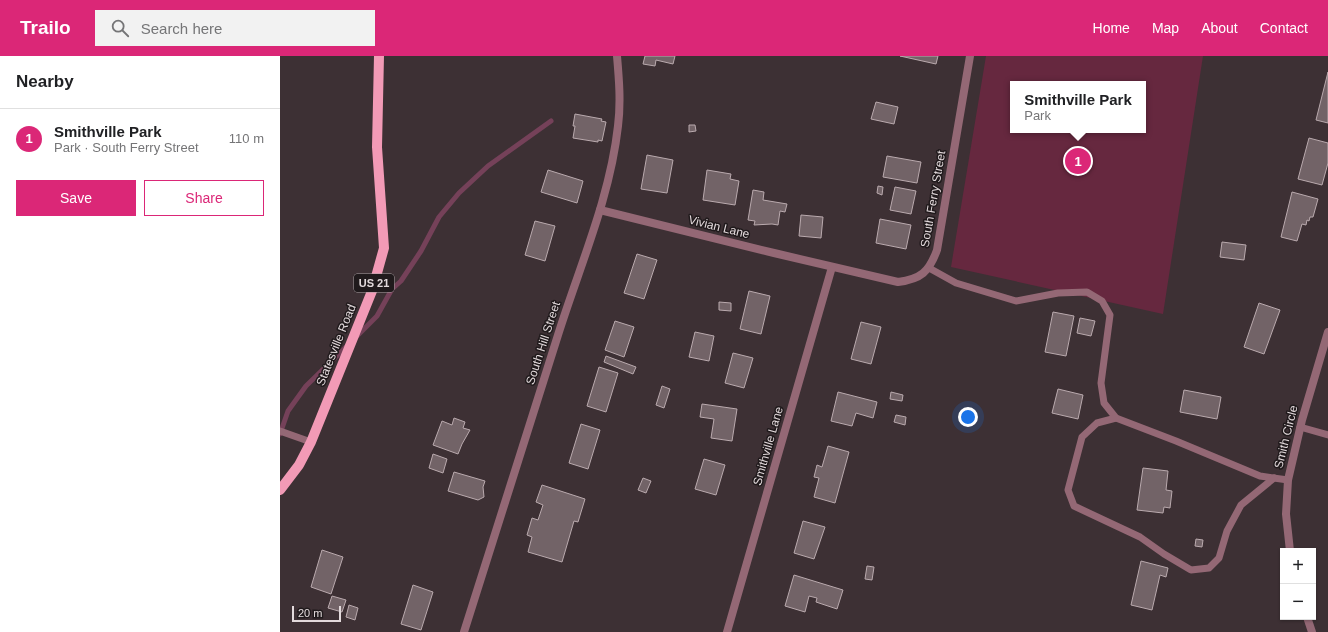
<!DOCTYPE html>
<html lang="en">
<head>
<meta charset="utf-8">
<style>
	:root { --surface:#fff; --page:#f2f2f2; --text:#202124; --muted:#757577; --line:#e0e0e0; --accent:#db2777 }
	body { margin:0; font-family:Arial,sans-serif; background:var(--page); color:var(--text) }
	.controls { position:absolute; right:12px; bottom:12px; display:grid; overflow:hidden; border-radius:0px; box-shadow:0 1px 3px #0004 }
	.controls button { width:36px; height:36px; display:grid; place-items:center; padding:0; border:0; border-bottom:1px solid var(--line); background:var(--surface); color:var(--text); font:20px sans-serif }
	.scale { position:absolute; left:12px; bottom:10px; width:49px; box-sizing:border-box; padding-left:4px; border:2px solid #e3dadc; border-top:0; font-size:11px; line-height:14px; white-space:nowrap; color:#e3dadc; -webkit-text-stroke:3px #201a1c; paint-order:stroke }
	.you { position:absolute; left:688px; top:361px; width:14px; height:14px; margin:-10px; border:3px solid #fff; border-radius:50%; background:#1a73e8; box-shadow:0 0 0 6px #1a73e833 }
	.badge { display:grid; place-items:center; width:26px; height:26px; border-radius:50%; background:var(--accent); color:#fff; font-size:13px; font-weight:700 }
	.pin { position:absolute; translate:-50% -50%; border:2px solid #fff; box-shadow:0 1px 4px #0006 }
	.popup { position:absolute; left:730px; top:25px; width:136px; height:52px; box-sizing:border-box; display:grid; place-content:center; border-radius:0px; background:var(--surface); filter:drop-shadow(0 1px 3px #0005); font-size:13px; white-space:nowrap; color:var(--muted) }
	.popup b { font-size:15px; color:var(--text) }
	.popup::after { content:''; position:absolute; left:50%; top:100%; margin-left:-8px; border:8px solid transparent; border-top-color:var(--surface) }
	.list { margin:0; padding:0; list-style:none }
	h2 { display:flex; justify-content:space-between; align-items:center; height:52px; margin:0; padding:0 16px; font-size:17px }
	h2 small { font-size:13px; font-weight:400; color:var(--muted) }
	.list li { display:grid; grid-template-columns:26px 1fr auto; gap:12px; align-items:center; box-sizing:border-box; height:60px; padding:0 16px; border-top:1px solid var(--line) }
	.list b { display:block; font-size:15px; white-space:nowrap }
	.list p { margin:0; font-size:13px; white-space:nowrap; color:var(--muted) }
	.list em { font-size:13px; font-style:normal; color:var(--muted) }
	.actions { display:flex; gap:8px; padding:12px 16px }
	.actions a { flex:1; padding:9px 0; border:1px solid var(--accent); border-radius:0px; text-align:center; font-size:14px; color:var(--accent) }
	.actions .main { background:var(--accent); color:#fff }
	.icon { flex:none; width:22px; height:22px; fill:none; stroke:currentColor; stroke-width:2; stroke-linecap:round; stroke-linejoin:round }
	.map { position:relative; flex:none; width:1048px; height:576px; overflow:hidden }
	header { display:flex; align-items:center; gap:24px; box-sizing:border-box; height:56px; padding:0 20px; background:var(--accent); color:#fff }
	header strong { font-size:19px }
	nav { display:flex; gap:22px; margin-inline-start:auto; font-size:14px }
	.search { width:280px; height:36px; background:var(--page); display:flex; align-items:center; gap:10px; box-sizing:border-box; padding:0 14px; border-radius:0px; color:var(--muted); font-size:15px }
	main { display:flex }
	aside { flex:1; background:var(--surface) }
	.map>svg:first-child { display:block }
	.green { fill:#66283f; fill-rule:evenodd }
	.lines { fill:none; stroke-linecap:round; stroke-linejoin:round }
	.stream { stroke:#754159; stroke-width:5 }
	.building { fill:#726367; stroke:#baaaae }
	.service { stroke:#946875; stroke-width:7 }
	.minor { stroke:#946875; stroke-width:8 }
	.primary { stroke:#f29ab6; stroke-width:10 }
	.labels { text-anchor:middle; stroke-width:3; stroke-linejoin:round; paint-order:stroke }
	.shield { fill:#201a1c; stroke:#a8a0a2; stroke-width:1 }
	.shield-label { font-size:11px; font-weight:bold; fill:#e3dadc }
	.street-label { font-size:12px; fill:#e3dadc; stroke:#201a1c }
</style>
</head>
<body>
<header>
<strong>Trailo</strong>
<div class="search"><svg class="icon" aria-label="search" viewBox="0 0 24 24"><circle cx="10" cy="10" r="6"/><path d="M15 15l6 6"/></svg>Search here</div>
<nav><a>Home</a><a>Map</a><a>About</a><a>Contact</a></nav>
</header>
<main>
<aside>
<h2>Nearby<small></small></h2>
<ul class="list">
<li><span class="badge">1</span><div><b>Smithville Park</b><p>Park · South Ferry Street</p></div><em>110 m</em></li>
</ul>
<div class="actions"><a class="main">Save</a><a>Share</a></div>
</aside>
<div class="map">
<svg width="1048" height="576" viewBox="0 0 1048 576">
	<rect width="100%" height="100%" fill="#3d3034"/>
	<path class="green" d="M706,0H923L883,258L671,211ZM733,28H863V74H733Z"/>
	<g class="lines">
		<g class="stream">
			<polyline points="76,281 97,260 112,233 121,225 141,195 159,161 179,137 208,110 271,65"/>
			<polyline points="0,378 8,355 26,330 68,289"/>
		</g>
	</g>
	<g class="building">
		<polygon points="365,0 395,0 393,8 376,4 375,10 363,8"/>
		<polygon points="620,0 658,0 656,8"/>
		<polygon points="1048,16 1048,67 1036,64"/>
		<polygon points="596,46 618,51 614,68 591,63"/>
		<polygon points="295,58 322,63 321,65 326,66 322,85 318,84 318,86 293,82 295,70 293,70"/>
		<polygon points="409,69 415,69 416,75 409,76"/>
		<polygon points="1029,82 1048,87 1048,107 1042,129 1018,123"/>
		<polygon points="367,99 393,104 387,137 361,133"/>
		<polygon points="607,100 641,106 637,127 603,121"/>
		<polygon points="268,114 303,125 297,147 261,136"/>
		<polygon points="427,114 451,118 450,123 459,125 455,149 423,144"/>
		<polygon points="598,130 603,131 602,139 597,137"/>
		<polygon points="615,131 636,135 631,158 610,154"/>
		<polygon points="473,134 484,136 483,144 507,148 505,156 500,155 498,169 492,168 474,169 475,165 468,164"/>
		<polygon points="1012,136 1038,143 1033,161 1030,161 1029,165 1027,164 1026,169 1022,168 1017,185 1001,181"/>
		<polygon points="521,159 543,161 541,182 519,180"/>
		<polygon points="600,163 631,169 626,193 596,187"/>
		<polygon points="255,165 275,170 265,205 245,199"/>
		<polygon points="942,186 966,189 964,204 940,201"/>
		<polygon points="357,198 377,204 364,243 344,237"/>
		<polygon points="469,235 490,240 481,278 460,273"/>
		<polygon points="439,246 451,247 451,255 439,254"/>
		<polygon points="979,247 1000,254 984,298 964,291"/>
		<polygon points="773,256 794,260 786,300 765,296"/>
		<polygon points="800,262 815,265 811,280 797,277"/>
		<polygon points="335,265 354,271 344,301 325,294"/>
		<polygon points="581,266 601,271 591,308 571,303"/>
		<polygon points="415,276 434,280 429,305 409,301"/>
		<polygon points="453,297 473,302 464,332 445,327"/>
		<polygon points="326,300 356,311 353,318 324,306"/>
		<polygon points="319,311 338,317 326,356 307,350"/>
		<polygon points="382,330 390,333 384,352 376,349"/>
		<polygon points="778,333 803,339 798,363 772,357"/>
		<polygon points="904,334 941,341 937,363 900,356"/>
		<polygon points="558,336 597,346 593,362 576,357 572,370 551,365"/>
		<polygon points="611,336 623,339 622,345 610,343"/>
		<polygon points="422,348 457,353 452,385 431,382 434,363 420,361"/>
		<polygon points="616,359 626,361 625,369 614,366"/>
		<polygon points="174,362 185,366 183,372 190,374 182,388 178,398 153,389 162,365 172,369"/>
		<polygon points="301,368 320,374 308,413 289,407"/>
		<polygon points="548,390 569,396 555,447 534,441 539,422 534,421 537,409 542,411"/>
		<polygon points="153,398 167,403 163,417 149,412"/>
		<polygon points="424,403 445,409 436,439 415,433"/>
		<polygon points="863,412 888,415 886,434 892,435 890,452 884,451 883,457 857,454"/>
		<polygon points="174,416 205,425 203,431 204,441 198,444 168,435"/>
		<polygon points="363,422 371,425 366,437 358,434"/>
		<polygon points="262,429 305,443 298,466 294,465 282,506 248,496 252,481 247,479 252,462 258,464 263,449 256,446"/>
		<polygon points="523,465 545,471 534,503 514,497"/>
		<polygon points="916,483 923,484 922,491 915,490"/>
		<polygon points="42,494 63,501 51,538 31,531"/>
		<polygon points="861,505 888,512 886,521 880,519 872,554 851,549"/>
		<polygon points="587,510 594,511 592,524 585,523"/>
		<polygon points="514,519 563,534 557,553 536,546 537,542 529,540 525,556 505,550"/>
		<polygon points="133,529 153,536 141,574 121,568"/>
		<polygon points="52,540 66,544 62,556 48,552"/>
		<polygon points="69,549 78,552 75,564 66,561"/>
	</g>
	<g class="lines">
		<g class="service">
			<polyline points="649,212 676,227 736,245 778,237 807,236 822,245 830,259 821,327 824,347 836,362 896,385 980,420 1008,424"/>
			<polyline points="836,362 817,367 802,381 788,434 794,450 860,481 884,498 911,514 929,512 939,502 947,475 961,449 994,422"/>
			<polyline points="1020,371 1048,379"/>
			<polyline points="0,375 31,386"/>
		</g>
		<g class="minor">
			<path d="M320,154L494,197L618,226C641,223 649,216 657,194L690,0"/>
			<polyline points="1010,495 1006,458 1008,424 1022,364 1048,276"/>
			<polyline points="1027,561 1032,576"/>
			<path d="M184,576C215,477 247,378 278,279C300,209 330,142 338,70C341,46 339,23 337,0"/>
			<polyline points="447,576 552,211"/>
		</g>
		<polyline class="primary" points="0,434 19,409 31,386 92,235 104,192 97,91 99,0"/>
	</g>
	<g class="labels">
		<rect class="shield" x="74" y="218" width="40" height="18" rx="3"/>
		<g class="shield-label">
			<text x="94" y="231">US 21</text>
		</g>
		<g class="street-label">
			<text transform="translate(653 143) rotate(-80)" y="4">South Ferry Street</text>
			<text transform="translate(439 171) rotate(14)" y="4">Vivian Lane</text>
			<text transform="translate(263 287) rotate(-72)" y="4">South Hill Street</text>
			<text transform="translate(56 289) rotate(-68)" y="4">Statesville Road</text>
			<text transform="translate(1006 381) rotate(-76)" y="4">Smith Circle</text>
			<text transform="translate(488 390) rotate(-74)" y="4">Smithville Lane</text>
		</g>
	</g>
</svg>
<div class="controls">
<button>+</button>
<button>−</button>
</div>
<div class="scale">20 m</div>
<div class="you"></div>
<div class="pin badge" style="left:798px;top:105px">1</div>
<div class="popup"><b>Smithville Park</b>Park</div>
</div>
</main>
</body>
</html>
